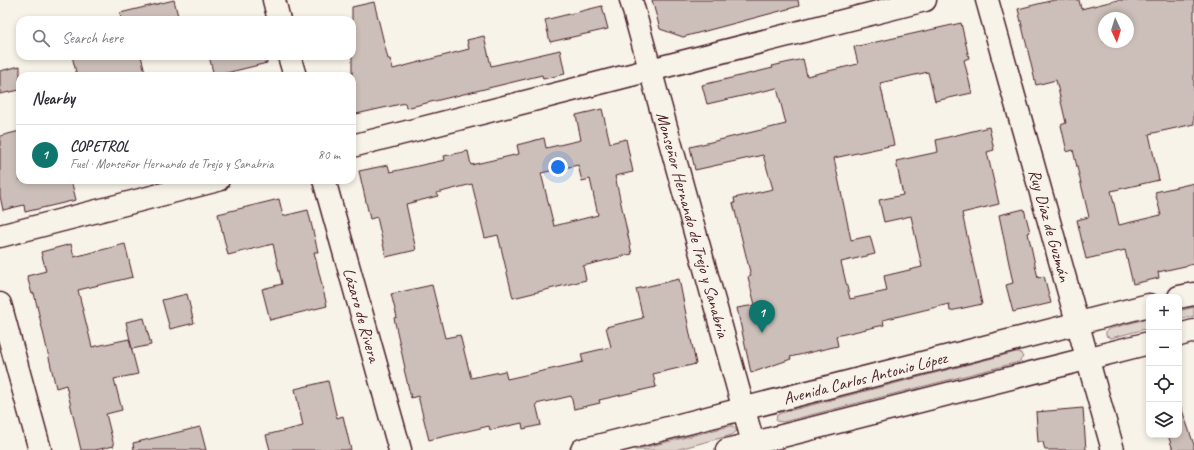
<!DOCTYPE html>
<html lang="en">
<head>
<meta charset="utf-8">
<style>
	:root { --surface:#fff; --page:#f7f7f7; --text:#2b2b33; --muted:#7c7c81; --line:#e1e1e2; --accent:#0f766e }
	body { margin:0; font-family:Caveat,sans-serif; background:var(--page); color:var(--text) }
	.controls { position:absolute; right:12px; bottom:12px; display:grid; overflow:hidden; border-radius:8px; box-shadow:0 2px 6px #0003 }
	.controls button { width:36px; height:36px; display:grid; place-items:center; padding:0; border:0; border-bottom:1px solid var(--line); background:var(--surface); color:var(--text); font:20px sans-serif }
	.compass { position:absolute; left:1098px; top:12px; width:36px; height:36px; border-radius:50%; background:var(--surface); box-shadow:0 2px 6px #0003; rotate:176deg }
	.you { position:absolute; left:558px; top:167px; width:14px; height:14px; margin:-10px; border:3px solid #fff; border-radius:50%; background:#1a73e8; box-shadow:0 0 0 6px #1a73e833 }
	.badge { display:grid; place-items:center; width:26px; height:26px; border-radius:50%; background:var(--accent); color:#fff; font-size:13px; font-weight:700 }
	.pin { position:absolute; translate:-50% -33px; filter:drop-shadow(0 1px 2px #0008) }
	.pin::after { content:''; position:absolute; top:21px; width:14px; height:12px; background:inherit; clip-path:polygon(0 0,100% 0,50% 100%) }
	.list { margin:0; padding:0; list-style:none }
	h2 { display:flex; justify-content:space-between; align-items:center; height:52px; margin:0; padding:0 16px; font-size:17px }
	h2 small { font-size:13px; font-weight:400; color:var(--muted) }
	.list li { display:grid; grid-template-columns:26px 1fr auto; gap:12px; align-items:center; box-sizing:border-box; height:60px; padding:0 16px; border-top:1px solid var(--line) }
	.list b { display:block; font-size:15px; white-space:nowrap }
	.list p { margin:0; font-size:13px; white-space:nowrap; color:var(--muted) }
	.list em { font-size:13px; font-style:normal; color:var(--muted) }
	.icon { flex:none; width:22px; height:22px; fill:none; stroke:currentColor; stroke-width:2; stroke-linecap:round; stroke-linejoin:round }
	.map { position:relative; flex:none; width:1194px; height:450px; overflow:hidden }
	.search { position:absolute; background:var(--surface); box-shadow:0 2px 6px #0003; left:16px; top:16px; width:340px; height:44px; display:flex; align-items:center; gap:10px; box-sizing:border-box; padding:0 14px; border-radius:12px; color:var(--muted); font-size:15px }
	.panel { position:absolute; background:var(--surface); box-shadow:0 2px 6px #0003; left:16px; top:72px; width:340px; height:112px; border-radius:12px }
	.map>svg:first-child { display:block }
	.green { fill:#ded4cc; stroke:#947a7c }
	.building { fill:#ccbfb9; stroke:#4a1f2b; fill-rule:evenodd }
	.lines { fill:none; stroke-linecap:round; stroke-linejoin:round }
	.minor-casing { stroke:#4a1f2b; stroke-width:25 }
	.major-casing { stroke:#4a1f2b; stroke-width:25 }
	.minor { stroke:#f7f3e8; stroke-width:22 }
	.major { stroke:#f7f3e8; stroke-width:22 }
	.labels { text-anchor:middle; stroke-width:3.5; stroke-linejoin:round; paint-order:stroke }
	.street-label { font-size:17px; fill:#4a1f2b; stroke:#f7f3e8 }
</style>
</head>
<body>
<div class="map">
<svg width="1194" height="450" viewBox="0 0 1194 450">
	<rect width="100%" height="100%" fill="#f7f3e8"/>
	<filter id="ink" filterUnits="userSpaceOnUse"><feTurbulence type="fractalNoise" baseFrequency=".025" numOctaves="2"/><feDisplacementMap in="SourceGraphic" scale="8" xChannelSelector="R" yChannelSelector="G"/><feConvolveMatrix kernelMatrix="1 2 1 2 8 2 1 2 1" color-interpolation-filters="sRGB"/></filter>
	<g filter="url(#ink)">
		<g class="green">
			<polygon points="1194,307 1194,316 1179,320 1179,311"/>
			<polygon points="1149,318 1149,328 1111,338 1106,336 1106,331 1109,329"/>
			<polygon points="1016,352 1020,352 1023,357 1019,362 783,422 776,421 777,415 781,413"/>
			<polygon points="730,426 733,426 737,431 732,435 675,450 635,450"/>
		</g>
		<g class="building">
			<polygon points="174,0 179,20 121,20 120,13"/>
			<polygon points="652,0 798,0 799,6 683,37 660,29"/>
			<path d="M1054,0H1079L1081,9L1118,0H1194V124L1149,134L1159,180L1111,191L1119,225L1161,215L1155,192L1194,183V264L1158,272L1159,278L1133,284L1125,250L1086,259L1077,220L1089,217L1073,150L1067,152L1061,125L1066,123L1056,80L1036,85L1018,9ZM1104,18H1128V42H1104Z"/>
			<polygon points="374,2 388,59 390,59 393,69 469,49 467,40 484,36 491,66 560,50 565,74 543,79 542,75 406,108 405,103 352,115 352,7"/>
			<polygon points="602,6 608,29 550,42 545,20"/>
			<polygon points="961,23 969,58 964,60 972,93 935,101 928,72 880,83 894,145 834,158 851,240 870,236 875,254 841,262 850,299 887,291 884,276 922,267 911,216 884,222 879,200 903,195 896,161 938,152 936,140 989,127 994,150 987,152 999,204 962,213 982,304 950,311 949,304 883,320 884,325 836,336 838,346 790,357 791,359 751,373 737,308 755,305 748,277 751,276 733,203 735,203 734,198 773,189 763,155 695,170 690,147 786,124 777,88 707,104 702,85 773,68 772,66 803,59 807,76 858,64 854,47"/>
			<polygon points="72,56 141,56 146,76 77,76"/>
			<polygon points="209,56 266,56 267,63 214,76"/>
			<polygon points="20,66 20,90 0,94 0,71"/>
			<path d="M602,109L610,143L626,139L633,172L615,176L632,254L583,266L586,280L513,298L498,235L485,238L472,184L437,193L438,196L406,204L416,250L386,257L377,217L370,219L359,171L388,165L390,172L445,160L444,156L468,151L471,165L519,154L517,145L544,138L546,148L581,140L576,115ZM578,165L582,181L590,179L598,215L554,226L541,173Z"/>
			<polygon points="20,131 20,180 71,180 76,200 25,212 24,205 3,210 0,196 0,136"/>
			<polygon points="279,199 283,216 308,210 318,252 314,252 327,306 270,320 262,289 282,284 273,244 228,255 218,214"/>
			<polygon points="1024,209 1030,232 1028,233 1038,278 1044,276 1051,303 1013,312 1006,285 1013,283 999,215"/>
			<polygon points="71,244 74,257 125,244 133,277 78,290 92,347 129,339 138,374 114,379 122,410 106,414 114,446 95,450 81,450 66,385 56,388 34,293 32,294 27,276 46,271 41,252"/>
			<polygon points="679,279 696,364 653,374 656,387 599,400 600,403 574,409 571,396 536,404 541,425 523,429 522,423 490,430 489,426 429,440 418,396 411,398 404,369 405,368 394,318 397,317 391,294 432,285 445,338 460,335 471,378 505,371 507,379 583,362 581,354 611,347 606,327 643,318 636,289"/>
			<polygon points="187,294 194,323 170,329 162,300"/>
			<polygon points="144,318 151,345 132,349 126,322"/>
			<polygon points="328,381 337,418 343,416 351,450 270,450 266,435 303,426 295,389"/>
			<polygon points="1179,401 1194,445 1194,450 1173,450 1168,435 1179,435"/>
			<polygon points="1083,408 1086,450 1045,450 1043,442 1038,442 1036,412"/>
			<polygon points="200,427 206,450 134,450 133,443"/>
		</g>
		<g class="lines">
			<g class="minor-casing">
				<g id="minor">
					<polyline points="274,0 279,20"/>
					<path id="s1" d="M631,0L755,450"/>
					<path id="s2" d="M987,0L1113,450"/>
					<polyline points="289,56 295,76"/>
					<polyline points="352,146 925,0"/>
					<path id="s3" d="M324,180L400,450"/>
					<polyline points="0,236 218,180"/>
					<polyline points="0,304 40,450"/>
				</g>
			</g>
			<g class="major-casing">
				<g id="major">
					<polyline points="1179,297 1194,294"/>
					<polyline points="1179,335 1194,331"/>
					<path id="s4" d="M582,450L1149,305"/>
					<polyline points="727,450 1149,343"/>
				</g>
			</g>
			<use href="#minor" class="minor"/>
			<use href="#major" class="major"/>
		</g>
	</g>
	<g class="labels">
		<g class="street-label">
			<text dy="6" stroke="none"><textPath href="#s1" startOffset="233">Monseñor Hernando de Trejo y Sanabria</textPath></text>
			<text dy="6" stroke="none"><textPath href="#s2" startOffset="234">Ruy Díaz de Guzmán</textPath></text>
			<text dy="6" stroke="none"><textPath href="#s3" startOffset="140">Lázaro de Rivera</textPath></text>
			<text dy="6" stroke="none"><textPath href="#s4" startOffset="292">Avenida Carlos Antonio López</textPath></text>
		</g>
	</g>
</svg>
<div class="controls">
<button>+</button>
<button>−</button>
<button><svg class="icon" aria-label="locate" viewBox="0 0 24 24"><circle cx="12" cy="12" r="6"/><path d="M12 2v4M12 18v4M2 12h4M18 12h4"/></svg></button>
<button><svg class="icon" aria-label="layers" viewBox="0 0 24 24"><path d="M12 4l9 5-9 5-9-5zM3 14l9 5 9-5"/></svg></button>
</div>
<svg class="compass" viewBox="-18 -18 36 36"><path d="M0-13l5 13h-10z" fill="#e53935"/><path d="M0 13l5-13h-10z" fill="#7c7c81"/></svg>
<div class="you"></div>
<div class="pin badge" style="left:762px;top:333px">1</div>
<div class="search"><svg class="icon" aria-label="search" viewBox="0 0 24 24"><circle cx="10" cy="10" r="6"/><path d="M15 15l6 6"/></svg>Search here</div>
<section class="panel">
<h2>Nearby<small></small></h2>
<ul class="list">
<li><span class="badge">1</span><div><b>COPETROL</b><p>Fuel · Monseñor Hernando de Trejo y Sanabria</p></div><em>80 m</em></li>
</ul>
</section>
</div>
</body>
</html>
